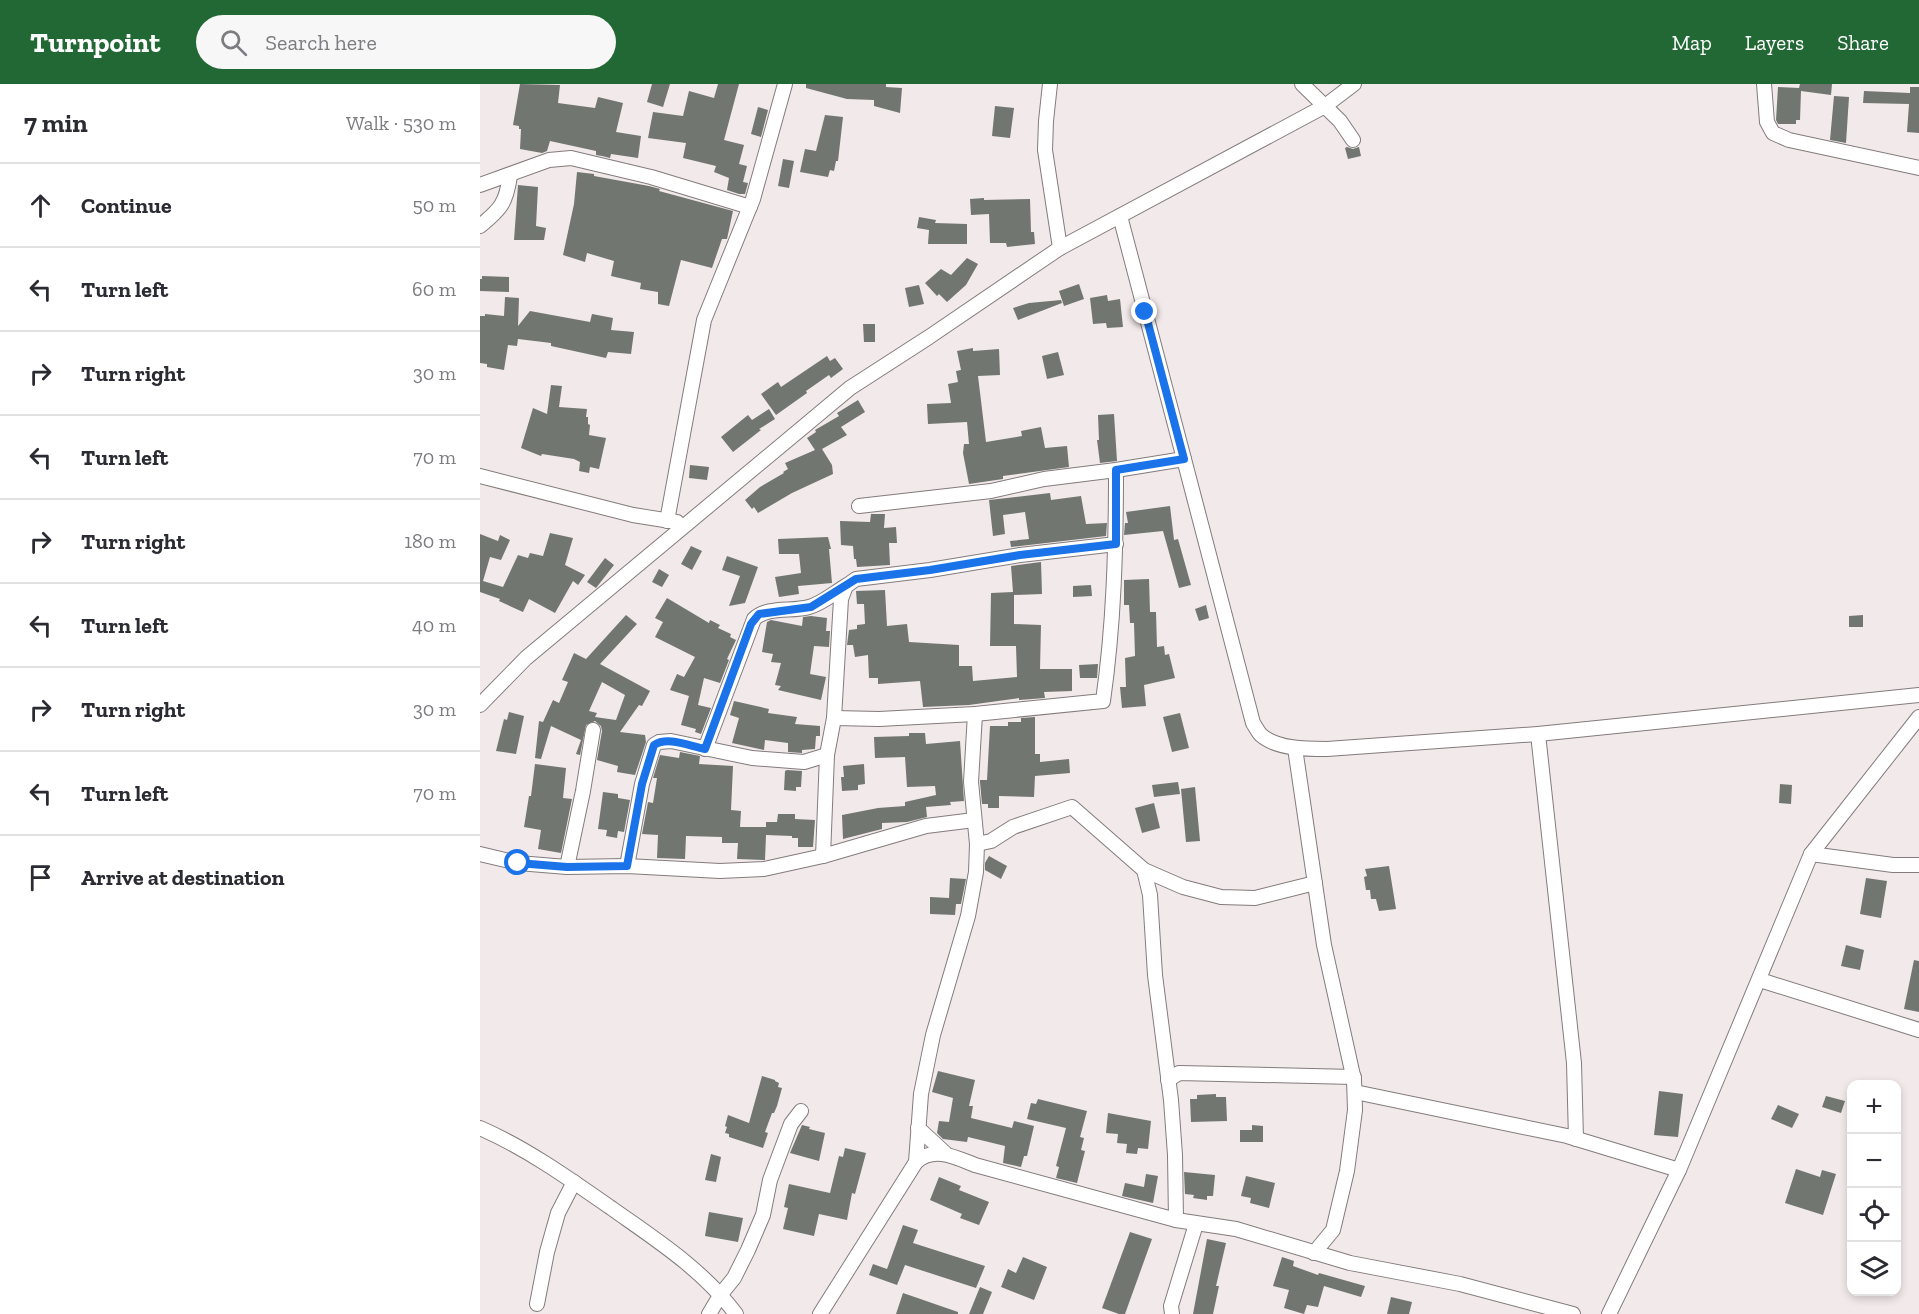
<!DOCTYPE html>
<html lang="en">
<head>
<meta charset="utf-8">
<style>
	:root { --surface:#fff; --page:#f7f7f7; --text:#2b2b33; --muted:#7c7c81; --line:#e1e1e2; --accent:#216835 }
	body { margin:0; font-family:"Zilla Slab",serif; background:var(--page); color:var(--text) }
	.controls { position:absolute; right:18px; bottom:18px; display:grid; overflow:hidden; border-radius:12px; box-shadow:0 3px 9px #0003 }
	.controls button { width:54px; height:54px; display:grid; place-items:center; padding:0; border:0; border-bottom:2px solid var(--line); background:var(--surface); color:var(--text); font:30px sans-serif }
	.stop { position:absolute; width:18px; height:18px; margin:-14px; border:4px solid #1a73e8; border-radius:50%; background:#fff }
	.stop.end { background:#1a73e8; border-color:#fff; box-shadow:0 2px 6px #0008 }
	.list { margin:0; padding:0; list-style:none }
	h2 { display:flex; justify-content:space-between; align-items:center; height:78px; margin:0; padding:0 24px; font-size:26px }
	h2 small { font-size:20px; font-weight:400; color:var(--muted) }
	.list li { display:grid; grid-template-columns:39px 1fr auto; gap:18px; align-items:center; box-sizing:border-box; height:84px; padding:0 24px; border-top:2px solid var(--line) }
	.list b { display:block; font-size:22px; white-space:nowrap }
	.list em { font-size:20px; font-style:normal; color:var(--muted) }
	.icon { flex:none; width:33px; height:33px; fill:none; stroke:currentColor; stroke-width:2; stroke-linecap:round; stroke-linejoin:round }
	.map { position:relative; flex:none; width:1439px; height:1230px; overflow:hidden }
	header { display:flex; align-items:center; gap:36px; box-sizing:border-box; height:84px; padding:0 30px; background:var(--accent); color:#fff }
	header strong { font-size:28px }
	nav { display:flex; gap:33px; margin-inline-start:auto; font-size:21px }
	.search { width:420px; height:54px; background:var(--page); display:flex; align-items:center; gap:15px; box-sizing:border-box; padding:0 21px; border-radius:33px; color:var(--muted); font-size:22px }
	main { display:flex }
	aside { flex:1; background:var(--surface) }
	.map>svg:first-child { display:block }
	.building { fill:#717671; fill-rule:evenodd }
	.lines { fill:none; stroke-linecap:round; stroke-linejoin:round }
	.minor-casing { stroke:#837b7c; stroke-width:16 }
	.minor { stroke:#fff; stroke-width:14 }
	.route { stroke:#1a73e8; stroke-width:8 }
</style>
</head>
<body>
<header>
<strong>Turnpoint</strong>
<div class="search"><svg class="icon" aria-label="search" viewBox="0 0 24 24"><circle cx="10" cy="10" r="6"/><path d="M15 15l6 6"/></svg>Search here</div>
<nav><a>Map</a><a>Layers</a><a>Share</a></nav>
</header>
<main>
<aside>
<h2>7 min<small>Walk · 530 m</small></h2>
<ul class="list">
<li><svg class="icon" aria-label="ahead" viewBox="0 0 24 24"><path d="M12 20V5M6 11l6-6 6 6"/></svg><div><b>Continue</b></div><em>50 m</em></li>
<li><svg class="icon" aria-label="left" viewBox="0 0 24 24"><path d="M17 20v-9H6M10 6l-5 5 5 5"/></svg><div><b>Turn left</b></div><em>60 m</em></li>
<li><svg class="icon" aria-label="right" viewBox="0 0 24 24"><path d="M7 20v-9h11M14 6l5 5-5 5"/></svg><div><b>Turn right</b></div><em>30 m</em></li>
<li><svg class="icon" aria-label="left" viewBox="0 0 24 24"><path d="M17 20v-9H6M10 6l-5 5 5 5"/></svg><div><b>Turn left</b></div><em>70 m</em></li>
<li><svg class="icon" aria-label="right" viewBox="0 0 24 24"><path d="M7 20v-9h11M14 6l5 5-5 5"/></svg><div><b>Turn right</b></div><em>180 m</em></li>
<li><svg class="icon" aria-label="left" viewBox="0 0 24 24"><path d="M17 20v-9H6M10 6l-5 5 5 5"/></svg><div><b>Turn left</b></div><em>40 m</em></li>
<li><svg class="icon" aria-label="right" viewBox="0 0 24 24"><path d="M7 20v-9h11M14 6l5 5-5 5"/></svg><div><b>Turn right</b></div><em>30 m</em></li>
<li><svg class="icon" aria-label="left" viewBox="0 0 24 24"><path d="M17 20v-9H6M10 6l-5 5 5 5"/></svg><div><b>Turn left</b></div><em>70 m</em></li>
<li><svg class="icon" aria-label="arrive" viewBox="0 0 24 24"><path d="M6 21V4h12l-3 4 3 4H6"/></svg><div><b>Arrive at destination</b></div></li>
</ul>
</aside>
<div class="map">
<svg width="1439" height="1230" viewBox="0 0 1439 1230">
	<rect width="100%" height="100%" fill="#f2e9ea"/>
	<g class="building">
		<polygon points="40,0 80,1 78,19 115,24 118,13 143,19 136,48 161,52 158,74 131,70 130,74 122,72 116,71 116,67 70,57 67,67 62,69 40,65 41,45 39,45 39,42 33,41"/>
		<polygon points="172,0 190,0 183,23 167,18"/>
		<polygon points="238,0 259,0 244,56 264,61 259,80 267,82 263,98 268,99 265,110 259,110 247,106 249,94 234,88 236,82 203,74 206,59 168,54 173,28 203,32 209,7 234,14"/>
		<polygon points="326,0 406,0 406,3 422,4 420,29 394,22 394,16 367,15 326,4"/>
		<polygon points="1320,0 1352,0 1351,11 1321,7 1320,36 1316,36 1316,40 1298,40 1296,36 1298,3 1319,4"/>
		<polygon points="1430,3 1439,3 1439,49 1427,48 1429,20 1383,19 1384,7 1430,9"/>
		<polygon points="1354,12 1369,13 1366,59 1350,56"/>
		<polygon points="515,22 534,24 530,54 512,52"/>
		<polygon points="278,23 288,26 281,53 271,50"/>
		<polygon points="345,31 363,33 358,77 356,77 354,87 350,86 348,93 320,88 325,65 336,67"/>
		<polygon points="867,63 873,65 879,63 881,72 868,75 865,64"/>
		<polygon points="303,75 314,77 309,104 298,102"/>
		<polygon points="97,88 114,90 114,92 169,102 180,105 179,107 253,127 247,155 242,155 232,184 201,176 189,222 178,220 178,208 160,205 161,199 131,192 134,177 107,169 105,178 83,171 94,120"/>
		<polygon points="38,101 58,103 56,142 66,144 64,156 34,156"/>
		<polygon points="504,114 504,116 550,115 551,148 554,148 555,160 527,163 526,159 510,159 509,130 491,131 490,115"/>
		<polygon points="439,133 456,136 455,139 487,140 487,160 448,160 449,146 437,144"/>
		<polygon points="487,174 498,180 486,201 467,218 459,210 457,212 445,199 461,185 471,191"/>
		<polygon points="2,192 29,193 29,208 0,207 0,195 2,195"/>
		<polygon points="599,200 604,215 584,222 579,207"/>
		<polygon points="439,201 444,220 429,223 425,204"/>
		<polygon points="627,211 628,217 640,215 643,243 627,244 626,239 613,240 610,214"/>
		<polygon points="25,213 39,214 38,242 50,227 110,238 112,230 133,234 131,246 154,248 151,270 128,268 126,274 71,262 71,259 38,255 37,262 28,261 24,286 7,283 7,280 0,279 0,232 5,232 5,230 24,232"/>
		<polygon points="581,216 582,219 538,236 533,224 549,219"/>
		<polygon points="383,240 395,240 395,258 384,258"/>
		<polygon points="493,264 493,267 519,265 520,291 498,292 506,358 542,352 541,347 561,343 565,364 587,362 589,383 523,392 523,395 489,400 483,369 484,360 489,360 487,338 448,340 447,320 471,319 468,300 478,298 476,287 481,286 477,267"/>
		<polygon points="578,268 584,291 567,295 562,272"/>
		<polygon points="347,272 350,277 355,274 363,285 351,294 349,291 326,307 327,309 296,331 281,310 298,298 301,303"/>
		<polygon points="71,301 82,302 79,323 107,325 106,333 108,333 108,340 110,341 109,351 126,354 119,385 110,383 109,389 99,387 100,378 94,375 62,370 61,372 41,364 53,324 67,330"/>
		<polygon points="378,316 385,328 361,343 367,351 342,365 352,381 353,390 312,409 278,429 274,423 272,425 265,416 280,403 304,389 303,388 308,385 305,379 335,366 327,354 336,348 335,346 359,332 357,329"/>
		<polygon points="289,325 295,335 279,345 281,346 253,368 241,353 268,331 272,336"/>
		<polygon points="634,330 637,377 620,379 617,356 619,356 618,331"/>
		<polygon points="210,381 229,383 227,396 209,394"/>
		<polygon points="570,409 571,416 601,412 606,440 627,439 626,452 531,463 530,457 549,455 545,428 523,431 525,450 513,452 509,416"/>
		<polygon points="690,422 694,456 698,455 711,501 699,504 683,447 644,451 645,439 648,439 646,428"/>
		<polygon points="391,430 405,430 404,444 416,443 417,459 409,459 410,481 377,483 376,475 374,475 373,462 361,461 360,437 390,438"/>
		<polygon points="70,449 93,454 85,481 105,491 98,501 93,497 75,529 49,515 43,528 19,517 20,515 0,508 0,450 18,457 20,451 30,456 21,476 10,473 3,497 23,503 38,471 48,474 50,469 63,472"/>
		<polygon points="348,453 351,465 349,465 352,499 318,502 319,510 299,513 295,493 321,489 319,470 299,470 298,455"/>
		<polygon points="211,462 222,467 212,486 201,480"/>
		<polygon points="247,472 278,483 265,519 249,522 260,492 242,486"/>
		<polygon points="125,474 134,481 116,504 107,498"/>
		<polygon points="561,478 562,510 534,511 534,540 561,541 560,585 592,585 592,607 564,608 565,614 539,616 539,614 489,621 443,623 440,597 398,600 398,594 389,594 388,571 375,573 373,561 367,561 369,546 377,545 377,541 385,540 384,520 377,520 376,507 405,506 407,542 427,540 429,558 479,561 479,582 492,582 493,597 537,593 536,562 510,562 511,509 533,508 531,482"/>
		<polygon points="179,485 189,491 182,503 172,498"/>
		<polygon points="669,495 670,528 676,528 677,563 684,562 685,571 689,570 695,594 664,601 666,622 642,624 640,603 646,603 645,574 655,572 654,539 650,539 649,521 644,521 644,496"/>
		<polygon points="611,501 612,512 593,513 593,502"/>
		<polygon points="187,514 229,539 230,536 240,541 238,544 251,550 250,553 256,556 247,575 249,576 240,599 224,594 218,621 231,624 221,650 215,648 216,645 201,641 209,612 190,606 197,590 204,593 215,573 175,553 183,538 175,534"/>
		<polygon points="726,521 729,534 719,537 715,525"/>
		<path d="M146,531L157,540L120,580L170,607L162,622L159,621L140,648L165,651L166,658L155,691L137,688L138,682L117,676L122,647L121,642L115,637L106,641L100,671L96,670L101,656L71,642L61,675L55,674L59,637L63,638L73,616L79,619L88,598L82,596L94,569L106,575ZM122,598L145,611L136,636L115,633L117,629L109,627Z"/>
		<polygon points="1383,531 1383,543 1369,543 1369,532"/>
		<polygon points="331,532 347,534 346,547 350,547 349,563 334,562 330,590 346,593 341,616 298,606 301,602 295,601 301,579 291,578 293,570 282,568 287,538 291,536 322,542 323,533"/>
		<polygon points="618,580 617,594 600,594 599,581"/>
		<polygon points="254,617 289,625 288,629 317,633 315,640 340,642 340,652 336,652 335,665 322,666 322,669 308,668 308,659 285,656 284,666 252,659 259,634 250,631"/>
		<polygon points="29,628 44,632 36,670 16,667 24,635 27,636"/>
		<polygon points="700,629 709,664 692,668 683,633"/>
		<polygon points="555,633 555,670 560,670 560,678 589,675 590,689 555,692 554,713 519,712 519,724 508,724 508,720 502,720 500,698 500,696 507,696 510,642 528,642 528,638 541,638 541,634"/>
		<polygon points="429,649 445,649 446,660 480,657 484,717 470,718 471,721 446,723 447,733 427,738 402,739 402,745 363,755 362,731 398,724 425,722 425,718 456,711 455,702 427,703 425,673 395,674 394,653 429,652"/>
		<polygon points="200,668 220,672 219,680 253,682 251,726 261,727 260,743 286,743 286,750 286,738 297,738 298,730 315,730 315,735 335,736 333,763 318,763 318,754 312,754 312,752 286,751 285,776 257,775 258,759 242,759 242,753 206,752 205,775 177,774 178,751 162,750 168,718 173,719 177,694 173,694 180,671 199,674"/>
		<polygon points="55,680 86,684 83,714 92,715 81,769 58,765 61,746 44,743 49,712 51,712"/>
		<polygon points="384,680 385,700 378,701 378,706 362,707 361,693 364,693 363,682"/>
		<polygon points="307,686 322,687 321,703 316,703 316,707 304,706 305,687"/>
		<polygon points="698,698 700,710 674,713 672,701"/>
		<polygon points="1300,700 1312,701 1311,720 1299,719"/>
		<polygon points="715,703 720,757 706,758 701,705"/>
		<polygon points="123,708 138,710 138,714 150,716 144,748 138,747 137,754 126,752 127,746 118,745"/>
		<polygon points="674,719 680,744 662,749 655,724"/>
		<polygon points="509,772 527,782 521,795 505,786 505,779"/>
		<polygon points="909,782 916,825 899,827 896,815 891,815 890,806 886,806 884,793 887,792 885,785"/>
		<polygon points="470,794 486,795 481,820 476,820 475,831 450,830 450,813 469,814"/>
		<polygon points="1386,794 1407,797 1401,834 1380,830"/>
		<polygon points="1366,861 1384,866 1380,886 1361,882"/>
		<polygon points="1434,876 1439,877 1439,928 1424,925"/>
		<polygon points="458,987 495,996 489,1022 493,1022 491,1034 532,1044 534,1037 554,1042 547,1072 544,1072 541,1083 523,1079 525,1062 488,1053 487,1058 463,1055 457,1049 459,1037 469,1038 473,1014 452,1008"/>
		<polygon points="282,992 295,996 295,997 299,999 298,1003 302,1004 297,1022 294,1029 292,1029 285,1048 288,1049 283,1064 249,1053 249,1050 245,1049 247,1043 245,1042 248,1031 269,1039"/>
		<polygon points="1179,1007 1203,1010 1198,1053 1174,1051"/>
		<polygon points="736,1010 736,1013 746,1013 747,1037 711,1038 710,1015 717,1015 717,1011"/>
		<polygon points="1346,1012 1365,1017 1361,1029 1342,1023"/>
		<polygon points="558,1015 607,1027 600,1053 604,1054 601,1066 605,1067 597,1099 576,1094 579,1083 576,1082 586,1044 547,1035 551,1019 556,1020"/>
		<polygon points="1298,1021 1319,1030 1312,1044 1291,1035"/>
		<polygon points="628,1029 671,1037 668,1065 658,1064 657,1070 646,1069 647,1060 637,1059 638,1050 626,1049"/>
		<polygon points="322,1041 330,1043 329,1045 345,1049 339,1077 310,1069"/>
		<polygon points="772,1041 783,1042 783,1058 760,1058 760,1046 772,1046"/>
		<polygon points="365,1064 386,1069 375,1110 372,1109 367,1136 339,1130 334,1152 303,1145 308,1124 304,1123 309,1100 350,1109 359,1072 363,1073"/>
		<polygon points="231,1070 241,1073 236,1098 225,1096"/>
		<polygon points="1316,1085 1340,1093 1342,1086 1356,1090 1343,1131 1305,1119"/>
		<polygon points="704,1088 735,1091 733,1112 727,1112 727,1116 713,1114 714,1111 705,1110"/>
		<polygon points="666,1090 678,1092 673,1119 642,1112 645,1099 664,1103"/>
		<polygon points="766,1092 795,1099 789,1124 770,1119 771,1114 761,1112"/>
		<polygon points="459,1093 481,1102 479,1106 509,1118 499,1141 480,1134 482,1130 450,1116"/>
		<polygon points="229,1128 263,1134 258,1158 225,1152"/>
		<polygon points="423,1141 438,1146 433,1159 505,1182 496,1204 425,1181 417,1201 389,1191 393,1180 407,1185"/>
		<polygon points="650,1148 672,1155 645,1230 639,1230 622,1224"/>
		<polygon points="727,1155 746,1159 736,1202 739,1202 733,1230 713,1230"/>
		<polygon points="543,1173 567,1183 554,1216 521,1203 528,1185 536,1189"/>
		<polygon points="802,1173 814,1177 813,1182 838,1191 839,1189 885,1202 881,1213 844,1202 838,1223 827,1221 824,1230 804,1224 809,1206 793,1202"/>
		<polygon points="500,1203 512,1208 503,1230 489,1230"/>
		<polygon points="423,1209 478,1228 478,1230 416,1230"/>
		<polygon points="911,1213 932,1218 929,1230 907,1230"/>
	</g>
	<g class="lines">
		<g class="minor-casing">
			<g id="minor">
				<polyline points="570,0 566,37 565,66 580,164"/>
				<polyline points="822,0 860,37 873,56"/>
				<polyline points="1284,0 1287,38 1293,49 1309,56 1439,84"/>
				<polyline points="0,101 69,76 91,74 171,93 270,123"/>
				<path d="M0,142C21,125 26,119 30,92"/>
				<path d="M704,375L773,639C775,642 778,648 781,651C797,665 826,665 847,665L1058,650L1439,611"/>
				<polyline points="0,392 153,431 197,438"/>
				<polyline points="379,422 511,407 564,395 636,386 704,375 640,132"/>
				<polyline points="187,437 224,236 273,115 305,0"/>
				<polyline points="0,621 46,574 370,304 449,253 580,164 845,22 874,0"/>
				<path d="M354,634L399,635L495,630L623,617C634,540 636,464 636,386"/>
				<polyline points="1058,650 1094,979 1096,1055"/>
				<polyline points="815,664 844,861 874,996 875,1026 867,1087 853,1146 834,1169"/>
				<path d="M225,665L274,535C287,522 312,528 329,523C341,520 354,509 366,502"/>
				<polyline points="497,760 511,757 533,743 592,723 664,786 703,803 741,813 775,814 835,799"/>
				<polyline points="0,770 38,779 87,783 147,782 240,787 284,785 343,772 446,742 494,736"/>
				<polyline points="1331,770 1413,781 1439,781"/>
				<polyline points="343,772 347,671 354,634 361,515 366,502 376,495 450,486 540,471 636,460"/>
				<polyline points="147,782 162,700 174,661 179,658 191,657 272,674 324,678 347,671"/>
				<polyline points="87,783 103,707 113,646"/>
				<polyline points="664,786 670,811 675,891 691,1016 695,1071 696,1136"/>
				<polyline points="1280,896 1439,946"/>
				<polyline points="688,996 699,989 874,993"/>
				<polyline points="875,1008 1087,1052 1199,1086"/>
				<path d="M0,1044C48,1065 91,1096 134,1126C178,1157 223,1186 256,1230"/>
				<polyline points="438,1044 465,1069"/>
				<polyline points="436,1078 441,1010 453,951 488,832 496,788 497,760 491,698 495,630"/>
				<polyline points="57,1220 67,1168 78,1129 94,1098"/>
				<polyline points="229,1230 241,1210 254,1194 268,1166 283,1131 290,1096 311,1040 321,1027"/>
				<path d="M340,1230L436,1078C454,1062 475,1073 495,1081L696,1136L756,1145L870,1179L980,1200L1093,1230"/>
				<polyline points="692,1230 691,1222 716,1140"/>
				<polyline points="1129,1230 1199,1086 1331,770 1439,633"/>
			</g>
		</g>
		<use href="#minor" class="minor"/>
	</g>
	<g class="lines">
		<path class="route" d="M38,779L87,783L147,782L162,700L174,661C188,652 209,662 225,665L271,540L279,530L331,523L376,495L450,486L540,471L636,460V386L704,375L665,228"/>
	</g>
</svg>
<div class="controls">
<button>+</button>
<button>−</button>
<button><svg class="icon" aria-label="locate" viewBox="0 0 24 24"><circle cx="12" cy="12" r="6"/><path d="M12 2v4M12 18v4M2 12h4M18 12h4"/></svg></button>
<button><svg class="icon" aria-label="layers" viewBox="0 0 24 24"><path d="M12 4l9 5-9 5-9-5zM3 14l9 5 9-5"/></svg></button>
</div>
<div class="stop" style="left:38px;top:779px"></div>
<div class="stop end" style="left:665px;top:228px"></div>
</div>
</main>
</body>
</html>
